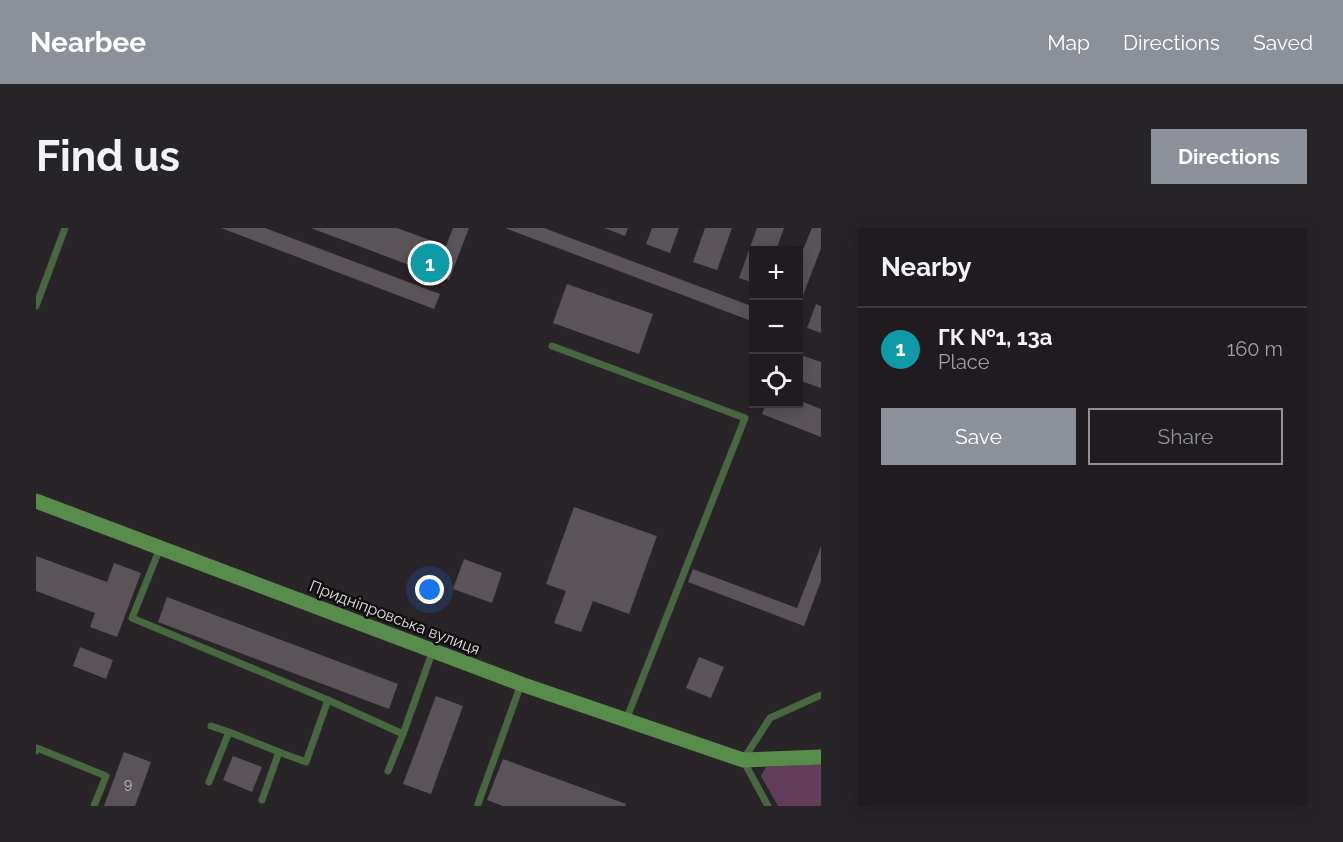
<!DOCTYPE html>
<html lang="en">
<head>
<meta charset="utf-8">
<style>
	:root { --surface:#1f1b1e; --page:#272427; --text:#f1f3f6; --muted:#a1a1a4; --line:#3c393c; --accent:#8c9099 }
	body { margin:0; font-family:Raleway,sans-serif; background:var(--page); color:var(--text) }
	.controls { position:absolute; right:18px; top:18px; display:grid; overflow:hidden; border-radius:0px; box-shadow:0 3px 15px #0003 }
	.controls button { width:54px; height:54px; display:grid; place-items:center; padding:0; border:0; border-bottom:2px solid var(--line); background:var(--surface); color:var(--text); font:30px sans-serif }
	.you { position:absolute; left:394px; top:362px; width:21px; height:21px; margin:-15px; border:4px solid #fff; border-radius:50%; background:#1a73e8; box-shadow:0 0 0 9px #1a73e833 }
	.badge { display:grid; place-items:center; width:39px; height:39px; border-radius:50%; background:var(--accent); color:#fff; font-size:20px; font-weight:700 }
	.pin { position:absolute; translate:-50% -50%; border:3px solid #fff; box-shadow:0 2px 6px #0006 }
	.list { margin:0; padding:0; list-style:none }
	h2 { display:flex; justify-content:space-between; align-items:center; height:78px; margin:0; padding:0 24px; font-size:26px }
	h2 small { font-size:20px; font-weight:400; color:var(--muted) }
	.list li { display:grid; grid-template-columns:39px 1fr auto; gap:18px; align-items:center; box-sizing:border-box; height:84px; padding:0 24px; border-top:2px solid var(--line) }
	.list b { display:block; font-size:22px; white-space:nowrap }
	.list p { margin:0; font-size:20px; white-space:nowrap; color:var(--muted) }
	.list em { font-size:20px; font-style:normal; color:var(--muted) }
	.actions { display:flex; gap:12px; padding:18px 24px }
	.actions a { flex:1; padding:14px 0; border:2px solid var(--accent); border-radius:0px; text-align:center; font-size:21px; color:var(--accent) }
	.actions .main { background:var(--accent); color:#fff }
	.icon { flex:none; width:33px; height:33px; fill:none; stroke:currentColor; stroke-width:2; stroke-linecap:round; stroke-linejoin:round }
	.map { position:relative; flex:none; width:785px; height:578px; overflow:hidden; border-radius:0px }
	header { display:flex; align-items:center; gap:36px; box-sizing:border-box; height:84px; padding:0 30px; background:var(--accent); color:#fff }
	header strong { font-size:28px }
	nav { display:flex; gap:33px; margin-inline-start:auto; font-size:21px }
	.intro { display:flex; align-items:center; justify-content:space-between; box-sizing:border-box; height:144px; padding:0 36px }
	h1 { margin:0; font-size:42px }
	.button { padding:15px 27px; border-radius:0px; background:var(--accent); color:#fff; font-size:21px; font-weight:700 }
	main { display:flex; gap:36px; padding:0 36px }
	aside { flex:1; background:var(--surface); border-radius:0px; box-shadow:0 3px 15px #0003 }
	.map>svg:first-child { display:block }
	.green { fill:#613d59 }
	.building { fill:#5a5459 }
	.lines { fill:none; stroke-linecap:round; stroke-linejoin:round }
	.lane { stroke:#47683f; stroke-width:7 }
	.secondary { stroke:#588c4a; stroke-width:15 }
	.labels { text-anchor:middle; stroke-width:5; stroke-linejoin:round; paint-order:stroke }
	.number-label { font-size:14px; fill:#bebbbe }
	.street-label { font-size:16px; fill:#e0dddf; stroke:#100e10 }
</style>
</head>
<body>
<header>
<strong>Nearbee</strong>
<nav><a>Map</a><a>Directions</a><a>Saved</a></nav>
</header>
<div class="intro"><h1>Find us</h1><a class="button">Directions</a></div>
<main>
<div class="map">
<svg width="785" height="578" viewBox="0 0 785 578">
	<rect width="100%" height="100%" fill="#292428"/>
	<polygon class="green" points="785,536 785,578 742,578 725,548 730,539"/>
	<g class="building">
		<polygon points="185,0 229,0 404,66 398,81"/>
		<polygon points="275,0 361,0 410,18 417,0 433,0 413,52"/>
		<polygon points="469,0 508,0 718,79 718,94"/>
		<polygon points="568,0 592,0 589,8"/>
		<polygon points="616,0 643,0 634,25 610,16"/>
		<polygon points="669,0 696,0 681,42 657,34"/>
		<polygon points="721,0 748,0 740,22 718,22 718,55 703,50"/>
		<polygon points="776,0 785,0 785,20 763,78 762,34"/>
		<polygon points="531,56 617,86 603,126 517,95"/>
		<polygon points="780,76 785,78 785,105 771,100"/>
		<polygon points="762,126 785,134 785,160 762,152"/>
		<polygon points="762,172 785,181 785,209 726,186 730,176 762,176"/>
		<polygon points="538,279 621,308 593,386 557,373 545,404 518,395 530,363 510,356"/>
		<polygon points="785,318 785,353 768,398 652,354 657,341 761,380"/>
		<polygon points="0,328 71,354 78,335 105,345 81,409 54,399 59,385 0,363"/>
		<polygon points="428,331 466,345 456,375 417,361"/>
		<polygon points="131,369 362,456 353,481 122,394"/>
		<polygon points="44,419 77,432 70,451 37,438"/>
		<polygon points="663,429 688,439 675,470 650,460"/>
		<polygon points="400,468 427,478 395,566 367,556"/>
		<polygon points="88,524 115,534 99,578 68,578"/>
		<polygon points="197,528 226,539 216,564 187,552"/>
		<polygon points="467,531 590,576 589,578 467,578 451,572"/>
	</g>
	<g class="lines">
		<g class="lane">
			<polyline points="0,78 29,0"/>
			<polyline points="516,118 709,190 590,492"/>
			<polyline points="124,320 96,390 292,472 270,534 243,524"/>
			<polyline points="292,472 367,506 397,422"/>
			<polyline points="175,498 193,504"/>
			<polyline points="0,523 1,520 70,548 58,578"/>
			<polyline points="352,543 367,506"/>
			<polyline points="173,554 193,504 243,524 226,572"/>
			<polyline points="442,576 485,456"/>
			<polyline points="732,578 707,532 734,490 785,467"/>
		</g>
		<polyline class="secondary" points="0,273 485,456 707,532 785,529"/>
	</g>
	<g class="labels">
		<g class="number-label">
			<text x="92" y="561">9</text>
		</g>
		<g class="street-label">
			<text transform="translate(359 389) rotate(21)" y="6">Придніпровська вулиця</text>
		</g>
	</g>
</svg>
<div class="controls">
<button>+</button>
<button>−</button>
<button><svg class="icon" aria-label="locate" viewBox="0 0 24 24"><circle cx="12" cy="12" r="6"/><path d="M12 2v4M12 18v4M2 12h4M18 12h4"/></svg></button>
</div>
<div class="you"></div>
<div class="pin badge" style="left:394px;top:35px;background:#0f9aa8">1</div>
</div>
<aside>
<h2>Nearby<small></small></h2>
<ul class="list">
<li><span class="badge" style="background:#0f9aa8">1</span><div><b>ГК №1, 13а</b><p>Place</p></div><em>160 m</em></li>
</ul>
<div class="actions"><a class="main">Save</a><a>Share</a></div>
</aside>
</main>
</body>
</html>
